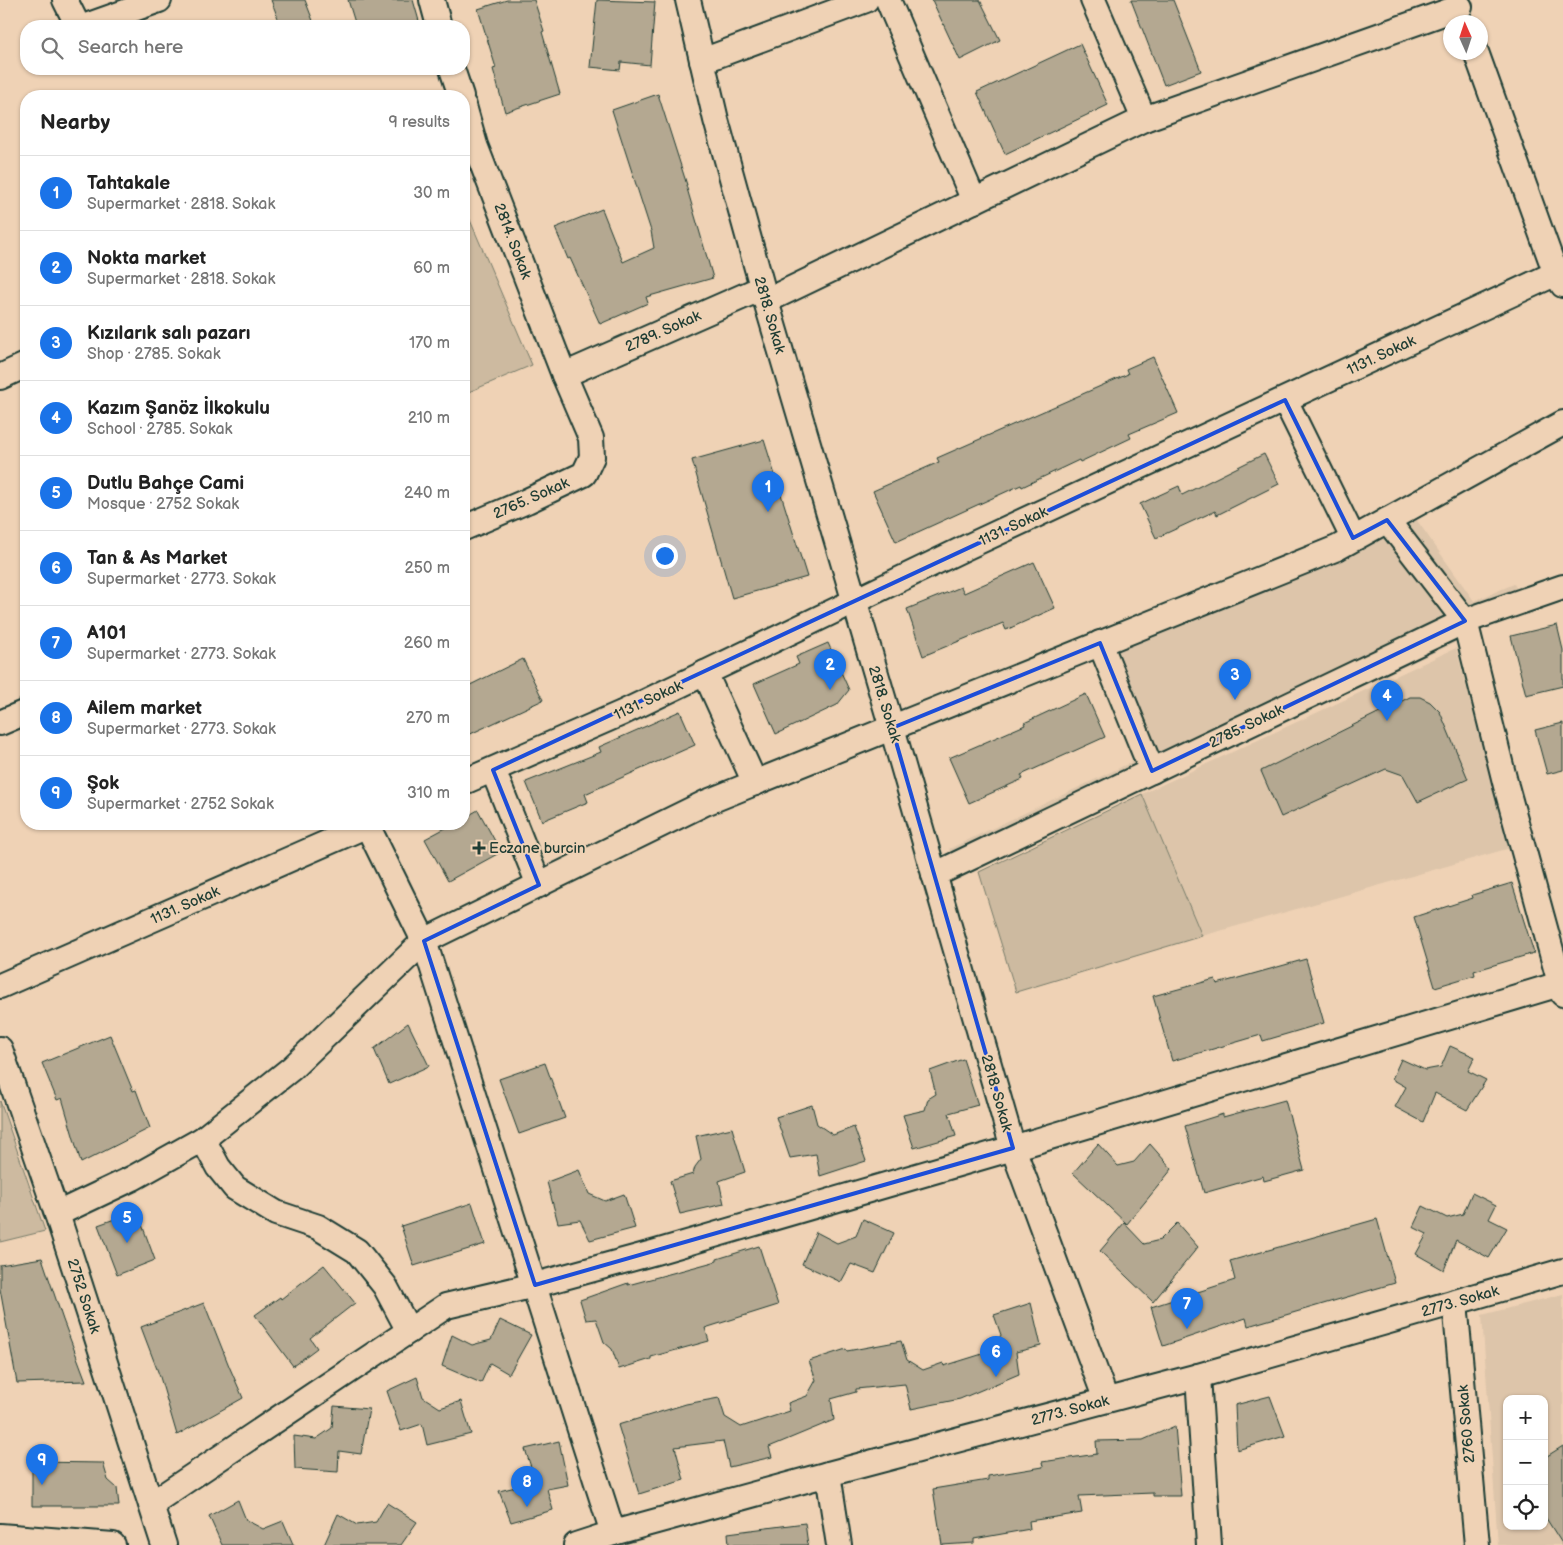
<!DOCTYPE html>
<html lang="en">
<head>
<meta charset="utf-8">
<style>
	:root { --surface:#fff; --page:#f6f6f6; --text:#222; --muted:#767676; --line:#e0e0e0; --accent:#1a73e8 }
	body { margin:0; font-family:"Balsamiq Sans",sans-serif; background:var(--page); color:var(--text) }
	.controls { position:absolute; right:15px; bottom:15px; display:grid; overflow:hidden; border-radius:10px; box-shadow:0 1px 4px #0004 }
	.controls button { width:45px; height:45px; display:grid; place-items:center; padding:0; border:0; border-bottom:1px solid var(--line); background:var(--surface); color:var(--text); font:25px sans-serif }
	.compass { position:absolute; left:1443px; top:15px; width:45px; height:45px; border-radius:50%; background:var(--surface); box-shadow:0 1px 4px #0004; rotate:357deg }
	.you { position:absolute; left:664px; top:555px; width:18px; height:18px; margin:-12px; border:4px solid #fff; border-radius:50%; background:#1a73e8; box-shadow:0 0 0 8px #1a73e833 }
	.badge { display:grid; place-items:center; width:32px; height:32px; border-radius:50%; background:var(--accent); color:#fff; font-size:16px; font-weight:700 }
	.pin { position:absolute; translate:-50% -41px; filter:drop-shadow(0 1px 2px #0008) }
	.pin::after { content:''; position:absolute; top:26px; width:18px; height:15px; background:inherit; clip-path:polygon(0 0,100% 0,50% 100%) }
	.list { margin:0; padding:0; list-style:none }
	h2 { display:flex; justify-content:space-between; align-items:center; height:65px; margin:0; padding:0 20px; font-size:21px }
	h2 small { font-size:16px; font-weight:400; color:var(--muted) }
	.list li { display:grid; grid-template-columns:32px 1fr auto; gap:15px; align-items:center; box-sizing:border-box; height:75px; padding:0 20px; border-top:1px solid var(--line) }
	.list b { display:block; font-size:19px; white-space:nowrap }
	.list p { margin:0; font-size:16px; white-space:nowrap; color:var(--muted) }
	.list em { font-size:16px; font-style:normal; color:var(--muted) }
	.icon { flex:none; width:28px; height:28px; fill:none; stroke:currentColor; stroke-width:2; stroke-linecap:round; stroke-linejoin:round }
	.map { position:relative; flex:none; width:1563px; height:1545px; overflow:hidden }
	.search { position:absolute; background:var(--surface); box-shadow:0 1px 4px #0004; left:20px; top:20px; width:450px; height:55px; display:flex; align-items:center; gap:12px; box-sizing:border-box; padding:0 18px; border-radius:20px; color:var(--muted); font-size:19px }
	.panel { position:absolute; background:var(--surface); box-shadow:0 1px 4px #0004; left:20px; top:90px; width:450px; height:740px; border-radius:20px }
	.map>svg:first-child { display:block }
	.built { fill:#ddc5aa; fill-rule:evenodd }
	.green { fill:#cdbaa0; stroke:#767c6a }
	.building { fill:#b4a891; stroke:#1f3d34 }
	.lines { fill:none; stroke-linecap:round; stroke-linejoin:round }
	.street-casing { stroke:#1f3d34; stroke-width:28 }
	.street { stroke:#efd2b5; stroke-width:24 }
	.marked { fill:none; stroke:#1d4ed8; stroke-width:4; stroke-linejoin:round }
	.poi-dot { fill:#1f3d34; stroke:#efd2b5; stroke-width:2 }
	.labels { text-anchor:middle; stroke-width:4; stroke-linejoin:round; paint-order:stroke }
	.street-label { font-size:15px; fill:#1f3d34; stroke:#efd2b5 }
	.poi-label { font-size:15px; fill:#1f3d34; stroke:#efd2b5; text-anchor:start }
</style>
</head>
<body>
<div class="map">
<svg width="1563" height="1545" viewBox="0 0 1563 1545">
	<rect width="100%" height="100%" fill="#efd2b5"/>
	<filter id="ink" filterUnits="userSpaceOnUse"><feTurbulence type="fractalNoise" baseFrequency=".02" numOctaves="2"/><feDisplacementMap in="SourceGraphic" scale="10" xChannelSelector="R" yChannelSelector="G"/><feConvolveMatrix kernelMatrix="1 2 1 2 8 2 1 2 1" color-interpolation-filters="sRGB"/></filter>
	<g filter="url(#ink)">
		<g class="built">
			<polygon points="1416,519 1474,601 1514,584 1527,609 962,873 949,849 1157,750 1118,649"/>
			<polygon points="1456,648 1510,848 1202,936 1142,794"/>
			<path d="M1563,1294V1545H1498L1482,1315ZM1507,1399H1544V1526H1507Z"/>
		</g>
		<g class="green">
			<polygon points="464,206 532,365 464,394"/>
			<polygon points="1142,794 1202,936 1016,992 979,872"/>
			<polygon points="0,1101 45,1231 0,1242"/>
		</g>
		<g class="building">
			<polygon points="271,0 305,0 315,26 281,26"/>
			<polygon points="348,0 413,0 419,21 403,26 356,26"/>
			<polygon points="507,0 534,0 544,31 542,32 560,94 505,112 493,69 496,68 478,9"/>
			<polygon points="597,0 655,2 650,65 621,62 620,70 590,67"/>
			<polygon points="932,0 980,0 1000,40 960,60"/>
			<polygon points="1131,0 1173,0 1201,71 1164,85"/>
			<polygon points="1080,44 1108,105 1005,154 977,92"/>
			<polygon points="658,94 687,185 686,185 713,278 646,297 648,303 600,324 570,258 568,259 555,228 602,209 623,262 654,248 651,231 612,110"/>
			<polygon points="1153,357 1178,413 1129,434 1131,438 1080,462 1079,460 1022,487 1021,485 896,542 873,491 939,462 937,458 1128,374 1126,369"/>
			<polygon points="764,440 807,577 732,598 692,460"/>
			<polygon points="1264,454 1279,484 1217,515 1215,511 1156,538 1140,504 1179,486 1182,495"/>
			<polygon points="1034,562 1055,608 1006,630 1003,623 923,656 907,609 961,587 964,593"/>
			<polygon points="1557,625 1563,650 1563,686 1526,695 1511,636"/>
			<polygon points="828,643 849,690 837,705 776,734 754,684 799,664 796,657"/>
			<polygon points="523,659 543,700 464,737 464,688"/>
			<polygon points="1086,694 1105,737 1021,775 1023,779 969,803 949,758 1025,725 1024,723"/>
			<polygon points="1410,697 1420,697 1430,702 1440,712 1468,779 1418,802 1403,775 1386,769 1281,817 1261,771"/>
			<polygon points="680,711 695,745 585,794 588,802 542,821 526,782 601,752 599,747"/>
			<polygon points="1563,723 1563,770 1547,774 1535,730"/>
			<polygon points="478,810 501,852 448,881 425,839 453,824 464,824 464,818"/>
			<polygon points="1512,883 1534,953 1474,971 1475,975 1435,987 1414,917 1473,898 1472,895"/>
			<polygon points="1306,959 1324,1023 1263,1041 1261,1035 1172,1061 1153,996 1215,979 1217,984"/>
			<polygon points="408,1023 429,1066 389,1084 374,1049"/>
			<polygon points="110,1035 133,1091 136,1090 150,1128 81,1163 62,1098 57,1100 42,1063"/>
			<polygon points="1450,1046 1475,1057 1468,1071 1486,1080 1467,1110 1435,1093 1423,1122 1395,1107 1406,1087 1392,1079 1401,1059 1425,1070 1441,1067"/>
			<polygon points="963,1059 978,1105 949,1113 956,1136 914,1148 903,1115 925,1110 928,1099 936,1094 930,1071"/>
			<polygon points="545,1063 565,1118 519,1134 499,1079"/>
			<polygon points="1285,1100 1304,1170 1264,1181 1263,1176 1204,1193 1185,1126 1223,1114 1223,1117"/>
			<polygon points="812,1105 817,1124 833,1135 854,1127 866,1161 820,1176 816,1154 790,1158 776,1117"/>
			<polygon points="732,1128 745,1172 719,1181 724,1204 680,1214 670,1181 693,1174 695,1167 701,1159 696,1136"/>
			<polygon points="1098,1144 1118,1166 1134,1162 1150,1144 1172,1169 1127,1224 1073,1173"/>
			<polygon points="579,1170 589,1194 605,1201 624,1194 635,1228 590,1240 580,1220 558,1223 547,1182"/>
			<polygon points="1472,1193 1496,1205 1489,1219 1507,1228 1489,1258 1456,1240 1444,1270 1416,1254 1427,1234 1413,1227 1423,1206 1447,1218 1463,1214"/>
			<polygon points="472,1203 485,1244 414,1266 401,1226"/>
			<polygon points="137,1211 155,1260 117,1275 98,1225"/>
			<polygon points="863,1219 894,1233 875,1273 851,1264 841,1282 802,1264 816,1232 837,1243 856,1236"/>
			<polygon points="1377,1219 1395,1283 1248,1326 1246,1318 1163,1346 1151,1307 1235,1280 1230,1261"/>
			<polygon points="1124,1223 1144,1244 1160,1240 1177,1223 1198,1247 1153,1302 1100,1251"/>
			<polygon points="759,1246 778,1305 705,1328 709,1341 651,1357 651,1359 619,1369 612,1349 604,1342 596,1319 586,1320 580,1300 628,1283 628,1285 717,1261 717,1259"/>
			<polygon points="42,1258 63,1320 86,1381 17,1383 0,1289 0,1265"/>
			<polygon points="324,1265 355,1303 310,1338 317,1348 293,1366 255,1315 280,1297 281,1299"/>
			<polygon points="204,1303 229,1366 243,1398 177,1435 160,1377 141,1327"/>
			<polygon points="1031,1303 1041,1346 1016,1352 1019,1374 960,1399 911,1409 905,1384 856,1389 856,1392 831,1399 834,1420 769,1447 772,1457 729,1467 723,1441 675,1447 684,1480 639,1494 618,1425 686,1404 719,1398 725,1417 741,1427 790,1411 788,1403 807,1396 816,1380 809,1361 846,1349 847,1351 901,1341 907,1360 923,1370 943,1363 944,1366 992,1351 1001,1335 994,1315"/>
			<polygon points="500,1320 531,1335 509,1374 490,1363 481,1383 442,1366 452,1335 472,1345 491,1340"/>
			<polygon points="417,1377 423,1397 440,1408 461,1401 471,1434 427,1445 422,1424 401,1431 387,1391"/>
			<polygon points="1270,1396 1285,1436 1237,1450 1235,1405"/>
			<polygon points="334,1406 369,1409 361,1454 339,1451 338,1472 295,1469 294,1436 316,1439 332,1428"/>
			<polygon points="1175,1426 1181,1496 1153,1496 1153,1493 1079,1496 1082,1513 1029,1521 1030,1529 974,1539 974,1543 942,1545 933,1489 988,1480 988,1476 1043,1467 1042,1462 1097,1454 1096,1441 1143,1440"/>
			<polygon points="559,1441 568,1485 547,1489 553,1510 511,1522 499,1491 520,1486 532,1470 525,1449"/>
			<polygon points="1563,1446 1563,1545 1544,1515 1544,1458"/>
			<polygon points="32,1462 103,1463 108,1480 117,1488 119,1506 32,1506"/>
			<polygon points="238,1500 246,1520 263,1529 283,1521 293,1544 295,1545 222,1545 209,1516"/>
			<polygon points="387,1503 417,1522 401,1545 324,1545 338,1514 357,1525 376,1522"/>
			<polygon points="805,1523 808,1545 729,1545 728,1533"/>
		</g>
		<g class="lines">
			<g class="street-casing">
				<g id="street">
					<polyline points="65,0 78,26"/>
					<polyline points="432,0 439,26"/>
					<polyline points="688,0 716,120 766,301 892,728 1013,1148 1106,1400"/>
					<polyline points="888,0 974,201"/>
					<polyline points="1093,0 1144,119"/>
					<polyline points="86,26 159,0"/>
					<polyline points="1476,52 1556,274 1563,285"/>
					<polyline points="702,61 866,0"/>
					<polyline points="452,69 461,96"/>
					<polyline points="464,106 475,145 564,375 591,438 592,457 584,474 527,501 464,528"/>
					<polyline points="766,301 1144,119 1460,7"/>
					<polyline points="564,375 762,288"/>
					<polyline points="0,377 26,365"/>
					<polyline points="1285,400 1353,538"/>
					<polyline points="1387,520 1465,621 1506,786 1563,994"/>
					<polyline points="1100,643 1152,771"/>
					<polyline points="705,673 755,783"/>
					<polyline points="0,723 26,712"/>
					<polyline points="493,770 539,885"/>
					<polyline points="464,782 622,713 967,547 1563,270"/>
					<polyline points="367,825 424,941 613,1533"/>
					<polyline points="934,875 1465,621 1563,587"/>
					<polyline points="0,986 370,824"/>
					<polyline points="0,1049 57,1214 164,1545"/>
					<polyline points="203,1139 218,1167 235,1188 276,1213 318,1227 357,1251 385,1286 409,1331"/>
					<polyline points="57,1214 133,1178 203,1139 292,1068 424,941 705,803 1337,548 1563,423"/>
					<polyline points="1455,1302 1477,1545"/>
					<polyline points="1198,1376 1209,1545"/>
					<polyline points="828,1474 839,1545"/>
					<polyline points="151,1504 446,1306 535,1285 656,1252 1013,1148 1563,983"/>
					<polyline points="0,1536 113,1545"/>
					<polyline points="576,1545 613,1533 828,1474 1198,1376 1563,1271"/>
				</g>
			</g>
			<use href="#street" class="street"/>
		</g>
	</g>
	<path class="marked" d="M1285,400L1353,538L1387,520L1465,621L1152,771L1100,643L892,728L1013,1148L535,1285L424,941L539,885L493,770Z"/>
	<path class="poi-dot" d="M476.5 840.5h5v5h5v5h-5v5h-5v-5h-5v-5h5z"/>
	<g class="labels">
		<g class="street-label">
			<text transform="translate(513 241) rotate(69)" y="5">2814. Sokak</text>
			<text transform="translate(770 315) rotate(74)" y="5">2818. Sokak</text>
			<text transform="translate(663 331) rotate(-24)" y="5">2789. Sokak</text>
			<text transform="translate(1381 355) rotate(-25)" y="5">1131. Sokak</text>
			<text transform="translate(531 498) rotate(-24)" y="5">2765. Sokak</text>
			<text transform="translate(1013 526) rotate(-25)" y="5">1131. Sokak</text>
			<text transform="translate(648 700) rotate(-25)" y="5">1131. Sokak</text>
			<text transform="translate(885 704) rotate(73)" y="5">2818. Sokak</text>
			<text transform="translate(1246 726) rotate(-26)" y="5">2785. Sokak</text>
			<text transform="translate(185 905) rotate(-24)" y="5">1131. Sokak</text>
			<text transform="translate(997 1093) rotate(74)" y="5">2818. Sokak</text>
			<text transform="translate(84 1296) rotate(72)" y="5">2752 Sokak</text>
			<text transform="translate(1460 1301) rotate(-16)" y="5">2773. Sokak</text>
			<text transform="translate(1070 1410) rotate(-15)" y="5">2773. Sokak</text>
			<text transform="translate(1466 1424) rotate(-95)" y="5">2760 Sokak</text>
		</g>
		<g class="poi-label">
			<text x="489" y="853">Eczane burcin</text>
		</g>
	</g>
</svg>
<div class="controls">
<button>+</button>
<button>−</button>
<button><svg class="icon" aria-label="locate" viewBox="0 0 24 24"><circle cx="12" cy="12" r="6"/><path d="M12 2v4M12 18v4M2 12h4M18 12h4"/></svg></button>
</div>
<svg class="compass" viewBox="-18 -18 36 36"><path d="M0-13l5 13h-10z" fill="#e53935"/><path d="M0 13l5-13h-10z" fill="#767676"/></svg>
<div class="you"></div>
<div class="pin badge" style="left:768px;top:512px">1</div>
<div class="pin badge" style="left:830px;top:690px">2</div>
<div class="pin badge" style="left:1235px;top:700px">3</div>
<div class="pin badge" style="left:1387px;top:721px">4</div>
<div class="pin badge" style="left:127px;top:1243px">5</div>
<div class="pin badge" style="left:996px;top:1377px">6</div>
<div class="pin badge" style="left:1187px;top:1329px">7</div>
<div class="pin badge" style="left:527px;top:1507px">8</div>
<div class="pin badge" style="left:42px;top:1485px">9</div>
<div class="search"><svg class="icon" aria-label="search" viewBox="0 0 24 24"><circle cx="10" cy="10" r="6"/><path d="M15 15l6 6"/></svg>Search here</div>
<section class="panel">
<h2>Nearby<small>9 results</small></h2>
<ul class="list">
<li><span class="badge">1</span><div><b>Tahtakale</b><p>Supermarket · 2818. Sokak</p></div><em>30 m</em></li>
<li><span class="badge">2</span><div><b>Nokta market</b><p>Supermarket · 2818. Sokak</p></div><em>60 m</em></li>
<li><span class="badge">3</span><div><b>Kızılarık salı pazarı</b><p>Shop · 2785. Sokak</p></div><em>170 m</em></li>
<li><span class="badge">4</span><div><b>Kazım Şanöz İlkokulu</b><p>School · 2785. Sokak</p></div><em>210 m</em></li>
<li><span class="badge">5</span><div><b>Dutlu Bahçe Cami</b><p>Mosque · 2752 Sokak</p></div><em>240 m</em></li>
<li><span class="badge">6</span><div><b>Tan &amp; As Market</b><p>Supermarket · 2773. Sokak</p></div><em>250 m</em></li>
<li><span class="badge">7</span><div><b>A101</b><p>Supermarket · 2773. Sokak</p></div><em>260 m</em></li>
<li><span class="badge">8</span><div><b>Ailem market</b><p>Supermarket · 2773. Sokak</p></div><em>270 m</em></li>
<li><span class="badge">9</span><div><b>Şok</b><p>Supermarket · 2752 Sokak</p></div><em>310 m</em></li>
</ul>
</section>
</div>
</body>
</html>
